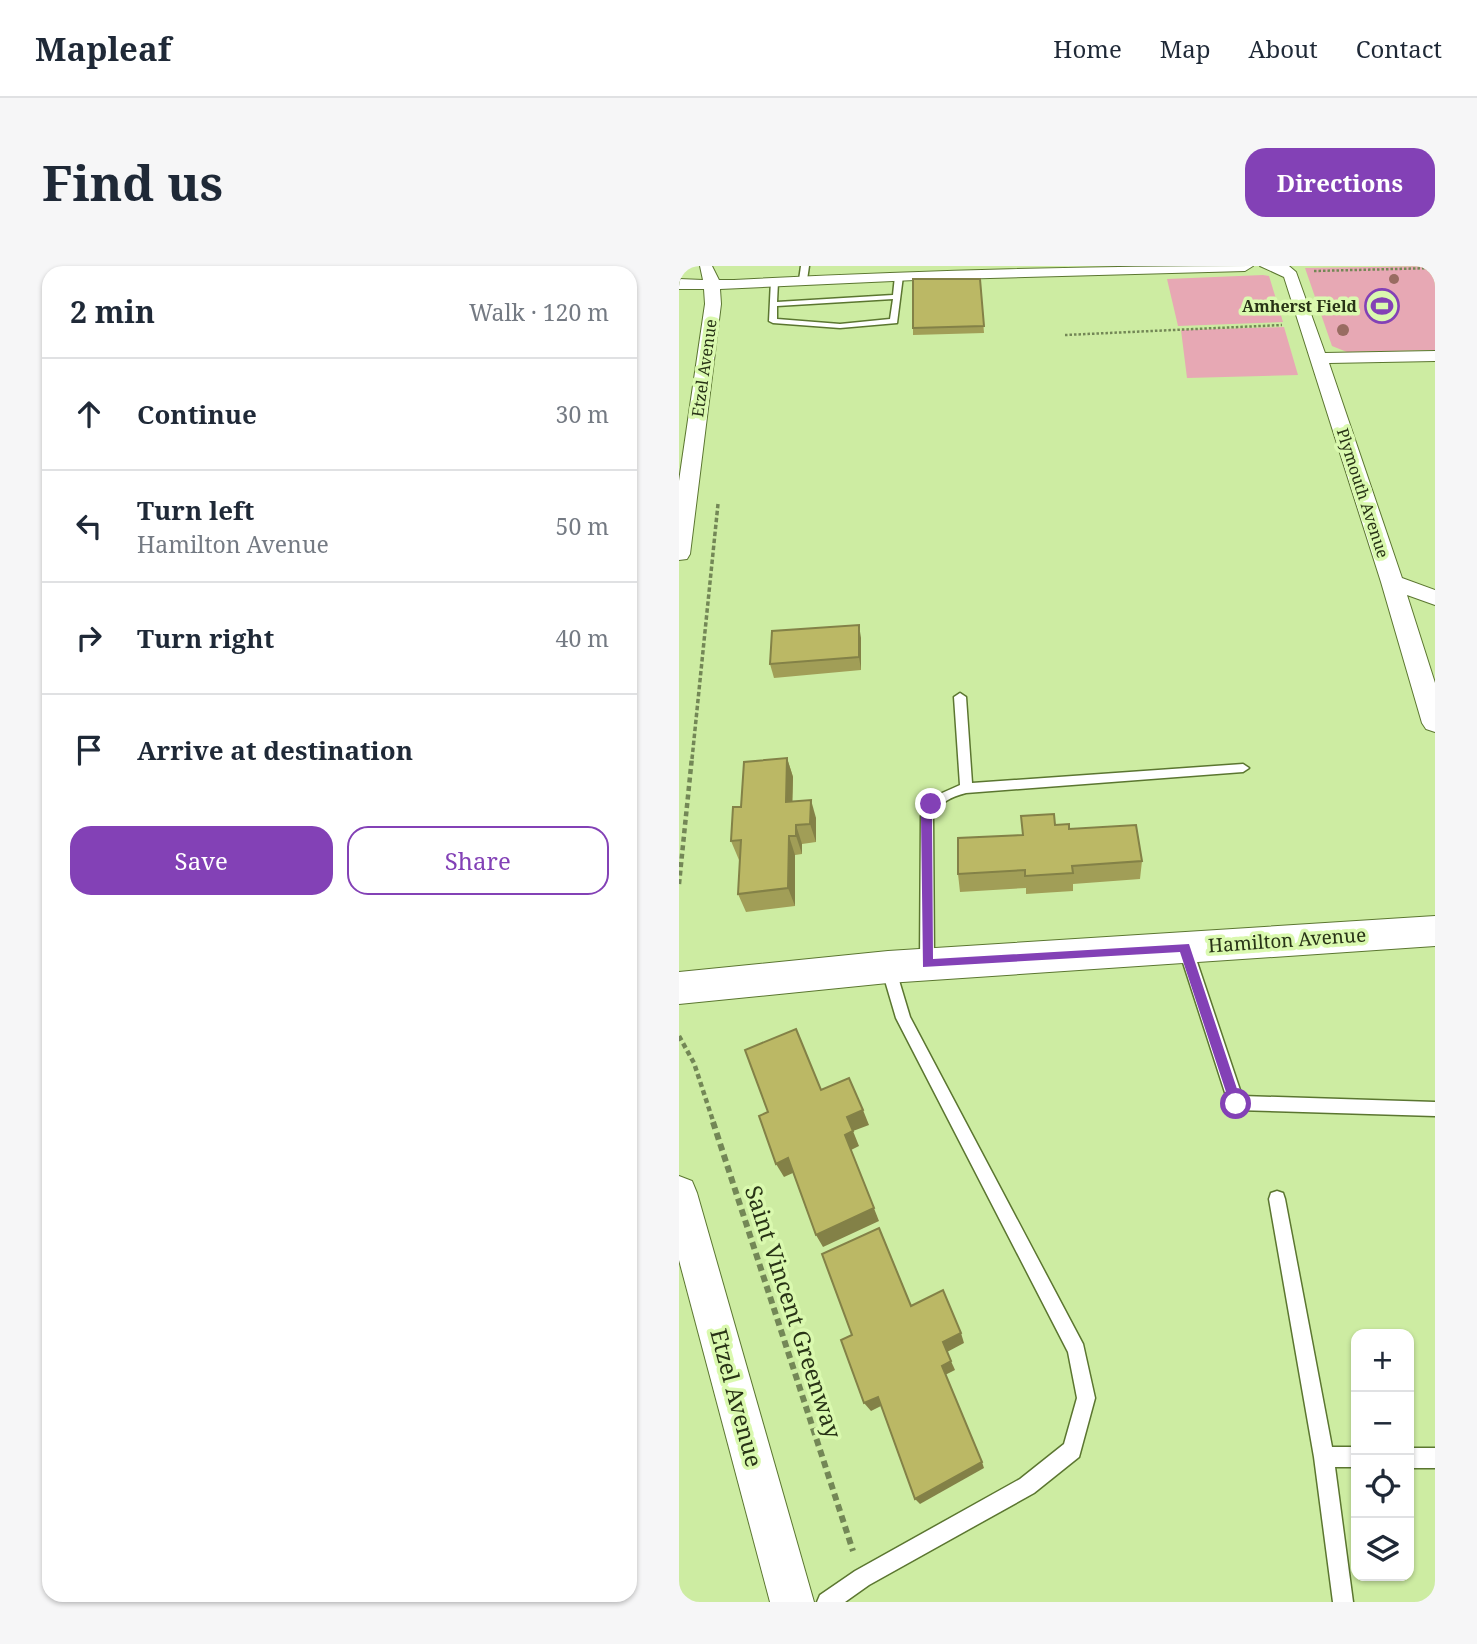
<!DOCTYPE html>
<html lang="en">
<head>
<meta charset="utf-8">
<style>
	:root { --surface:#fff; --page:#f6f6f7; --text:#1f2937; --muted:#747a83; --line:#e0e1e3; --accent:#8341b6 }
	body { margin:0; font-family:"Noto Serif",serif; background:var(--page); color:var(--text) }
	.controls { position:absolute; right:21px; bottom:21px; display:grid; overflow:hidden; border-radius:14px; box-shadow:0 2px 5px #0004 }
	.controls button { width:63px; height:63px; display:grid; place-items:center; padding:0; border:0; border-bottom:2px solid var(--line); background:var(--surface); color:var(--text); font:35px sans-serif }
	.stop { position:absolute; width:21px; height:21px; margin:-16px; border:5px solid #8341b6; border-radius:50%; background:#fff }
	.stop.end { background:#8341b6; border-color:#fff; box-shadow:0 2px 7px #0008 }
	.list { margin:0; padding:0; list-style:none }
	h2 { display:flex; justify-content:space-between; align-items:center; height:91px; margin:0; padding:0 28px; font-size:30px }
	h2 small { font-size:23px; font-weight:400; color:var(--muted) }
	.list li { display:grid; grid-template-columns:46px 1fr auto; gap:21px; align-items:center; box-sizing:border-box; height:112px; padding:0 28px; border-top:2px solid var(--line) }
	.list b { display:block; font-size:26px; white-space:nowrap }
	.list p { margin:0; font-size:23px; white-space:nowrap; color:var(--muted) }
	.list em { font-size:23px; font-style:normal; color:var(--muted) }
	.actions { display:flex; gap:14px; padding:21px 28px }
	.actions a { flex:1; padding:16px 0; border:2px solid var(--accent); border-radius:21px; text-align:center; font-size:24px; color:var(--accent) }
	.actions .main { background:var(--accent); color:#fff }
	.icon { flex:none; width:38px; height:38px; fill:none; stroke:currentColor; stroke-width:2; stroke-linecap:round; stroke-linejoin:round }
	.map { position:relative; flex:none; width:756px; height:1336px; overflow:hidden; border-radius:21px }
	header { display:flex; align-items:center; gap:42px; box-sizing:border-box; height:98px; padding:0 35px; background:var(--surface); border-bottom:2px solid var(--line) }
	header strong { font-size:33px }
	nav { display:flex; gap:38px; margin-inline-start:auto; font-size:24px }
	.intro { display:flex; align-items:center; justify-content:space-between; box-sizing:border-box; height:168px; padding:0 42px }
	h1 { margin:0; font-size:49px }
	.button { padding:18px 32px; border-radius:21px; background:var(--accent); color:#fff; font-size:24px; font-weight:700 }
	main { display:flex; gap:42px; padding:0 42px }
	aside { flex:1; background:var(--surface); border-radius:21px; box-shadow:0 2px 5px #0004 }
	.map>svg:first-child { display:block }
	.green { fill:#e7a8b4 }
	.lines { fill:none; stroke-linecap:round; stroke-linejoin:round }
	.service-casing { stroke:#5b7630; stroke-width:3 }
	.minor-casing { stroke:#5b7630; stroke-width:2 }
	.tertiary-casing { stroke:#5b7630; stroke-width:2 }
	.path-far3 { stroke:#738756; stroke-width:2.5; stroke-dasharray:2.5 2; stroke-linecap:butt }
	.path-far2 { stroke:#738756; stroke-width:3.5; stroke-dasharray:4.5 2.5; stroke-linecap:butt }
	.path-far1 { stroke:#738756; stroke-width:4.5; stroke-dasharray:5 3.5; stroke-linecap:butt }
	.path { stroke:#738756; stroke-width:6; stroke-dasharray:7 4.5; stroke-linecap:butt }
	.service { fill:#fff; fill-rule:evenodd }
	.minor { fill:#fff; fill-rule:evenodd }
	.tertiary { fill:#fff; fill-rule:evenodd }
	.tree { fill:#996c62 }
	.wall { fill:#a19e57 }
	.shaded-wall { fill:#838147 }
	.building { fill:#bbb865; stroke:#838147; stroke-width:2 }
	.route { fill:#8341b6 }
	.labels { text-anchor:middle; stroke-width:7; stroke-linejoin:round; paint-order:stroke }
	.far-poi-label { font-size:16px; font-weight:bold; fill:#283316; stroke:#daf9af; text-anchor:end }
	.far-street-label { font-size:16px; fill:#283316; stroke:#daf9af }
	.street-label { font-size:19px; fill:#283316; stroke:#daf9af }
	.near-street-label { font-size:23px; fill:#283316; stroke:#daf9af }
</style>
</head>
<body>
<header>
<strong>Mapleaf</strong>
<nav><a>Home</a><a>Map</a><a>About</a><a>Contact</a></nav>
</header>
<div class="intro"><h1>Find us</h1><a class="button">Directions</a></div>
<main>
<aside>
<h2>2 min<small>Walk · 120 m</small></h2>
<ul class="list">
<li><svg class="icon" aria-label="ahead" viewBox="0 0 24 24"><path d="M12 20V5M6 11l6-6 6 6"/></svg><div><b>Continue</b></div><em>30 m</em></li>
<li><svg class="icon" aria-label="left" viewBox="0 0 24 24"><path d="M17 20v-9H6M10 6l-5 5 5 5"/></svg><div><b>Turn left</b><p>Hamilton Avenue</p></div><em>50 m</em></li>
<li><svg class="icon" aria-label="right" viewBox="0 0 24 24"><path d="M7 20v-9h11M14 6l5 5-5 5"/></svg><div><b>Turn right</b></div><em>40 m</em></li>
<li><svg class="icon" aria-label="arrive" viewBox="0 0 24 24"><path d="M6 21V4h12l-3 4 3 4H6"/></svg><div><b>Arrive at destination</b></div></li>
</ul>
<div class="actions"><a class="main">Save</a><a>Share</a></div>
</aside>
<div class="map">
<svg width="756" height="1336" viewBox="0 0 756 1336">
	<rect width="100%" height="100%" fill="#cdeca2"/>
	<g class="green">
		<polygon points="756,0 756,84 668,86 653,80 626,2"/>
		<polygon points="584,9 590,10 604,56 499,60 488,13"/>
		<polygon points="605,61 619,109 508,112 502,64"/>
	</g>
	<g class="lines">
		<g class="service-casing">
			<g id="service">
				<polygon points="122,0 130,0 128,14 124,16 120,14"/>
				<path d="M220,8L224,10L218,57L161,62L94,57L90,55L92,14L99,16L98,36L214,29L216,10ZM214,33L211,53L161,58L98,53V40Z"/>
				<path d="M281,427L287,431L293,517L564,498L570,502L564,506L287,527C272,531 261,536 254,550L255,698L253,702H243L241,698L242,550L254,531L281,519L275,431Z"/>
				<polygon points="506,675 511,677 513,681 563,830 756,836 756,850 557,844 551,842 499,681 501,677"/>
				<polygon points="209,695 214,697 216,701 231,751 404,1078 416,1132 400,1191 355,1227 190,1319 166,1336 138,1336 141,1329 176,1305 341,1213 385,1178 398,1132 389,1086 217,752 202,701 204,697"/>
				<polygon points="598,925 604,927 606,933 653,1181 677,1181 677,1201 656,1201 674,1336 654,1336 635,1191 590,933 592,927"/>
				<rect x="730" y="1182" width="26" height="20"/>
			</g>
		</g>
		<g class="minor-casing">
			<g id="minor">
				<path d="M21,0H33L40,14H55C228,5 400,0 574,0L566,5L236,14L41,23L42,38L11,288L8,293L0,294V215L26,38L25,23H0V13L24,14Z"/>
				<polygon points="581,0 610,0 617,6 646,87 756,85 756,95 650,97 723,312 756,324 756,339 728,329 756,417 756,466 747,463 743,457 702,316 605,11"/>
				<polygon points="0,910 13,915 18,927 135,1336 91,1336 0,994"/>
			</g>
		</g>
		<g class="tertiary-casing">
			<polygon id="tertiary" points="756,650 756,680 209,717 0,738 0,706 209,685"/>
		</g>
		<g class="path-far3">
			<polyline points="635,5 756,2"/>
			<polyline points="386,69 603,59"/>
		</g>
		<polyline class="path-far2" points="13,493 39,238"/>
		<g class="path-far1">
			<polyline points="0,618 13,491"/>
			<polyline points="0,770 15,797 35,858"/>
		</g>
		<polyline class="path" points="34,856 174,1285"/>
		<use href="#service" class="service"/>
		<use href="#minor" class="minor"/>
		<use href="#tertiary" class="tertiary"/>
	</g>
	<g class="tree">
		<circle cx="715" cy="13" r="5"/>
		<circle cx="664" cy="64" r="6"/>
	</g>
	<g class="wall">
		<polygon points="301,13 305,67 234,69 234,62"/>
		<polygon points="182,372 182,404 95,412 91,398"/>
		<polygon points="108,492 114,511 113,536 137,552 137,576 123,578 123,588 116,589 116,640 67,646 59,628 61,593 60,594 52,575 62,541"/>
		<polygon points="376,559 390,563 463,595 461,613 394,618 394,625 347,628 347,622 281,626 279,608 343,569"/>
	</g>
	<g class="shaded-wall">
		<polygon points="180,359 182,372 182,404 180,391"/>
		<polygon points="108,492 114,511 113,555 107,536"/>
		<polygon points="132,534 137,552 137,576 131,558"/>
		<polygon points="117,559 123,578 123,588 117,570"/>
		<polygon points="110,570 116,589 116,640 109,622"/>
		<polygon points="184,844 190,859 174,865 180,880 172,884 200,955 144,981 137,969 166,869 168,851"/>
		<polygon points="109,892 116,906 105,911 97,898"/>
		<polygon points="282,1067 285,1077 268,1086 264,1076"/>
		<polygon points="272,1095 276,1104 266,1109 263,1100"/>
		<polygon points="199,1131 204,1139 192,1145 185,1137"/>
		<polygon points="303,1196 305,1202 241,1238 236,1233"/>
	</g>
	<g class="building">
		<polygon points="234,13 301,13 305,60 234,62"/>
		<polygon points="180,359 180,391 91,398 93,365"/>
		<polygon points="108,492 107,536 132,534 131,558 117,559 117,570 110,570 109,622 59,628 62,574 52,575 54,541 62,541 65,496"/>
		<polygon points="375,548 376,559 390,558 390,563 457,559 463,595 393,600 394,607 346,610 346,604 279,608 279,572 344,569 342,550"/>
		<polygon points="117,763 142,824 170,812 184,844 168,851 174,865 166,869 195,942 137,969 109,892 97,898 80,850 89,846 66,784"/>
		<polygon points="200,962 232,1040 264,1024 282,1067 264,1076 272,1095 263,1100 303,1196 236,1233 199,1131 185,1137 162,1074 173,1069 143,988"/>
	</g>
	<polygon class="route" points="252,534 257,538 253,550 254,693 510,678 563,838 562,842 557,843 551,838 501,686 244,701 242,550 248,535"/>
	<defs>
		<g id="stadium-ring" transform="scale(1.75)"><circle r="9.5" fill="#daf9af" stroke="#8341b6" stroke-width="1.5"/><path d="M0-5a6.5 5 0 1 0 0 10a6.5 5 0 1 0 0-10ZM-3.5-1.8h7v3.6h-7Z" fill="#8341b6"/></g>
	</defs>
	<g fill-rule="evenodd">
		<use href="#stadium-ring" x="703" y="40"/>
	</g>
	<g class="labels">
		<g class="far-poi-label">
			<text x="678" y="46">Amherst Field</text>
		</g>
		<g class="far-street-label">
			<text transform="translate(25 102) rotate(-82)" y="6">Etzel Avenue</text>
			<text transform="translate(684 227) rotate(72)" y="6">Plymouth Avenue</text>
		</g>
		<g class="street-label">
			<text transform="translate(608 674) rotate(-4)" y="7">Hamilton Avenue</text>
		</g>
		<g class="near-street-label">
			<text transform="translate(114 1046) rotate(72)" y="8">Saint Vincent Greenway</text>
			<text transform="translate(57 1132) rotate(75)" y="8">Etzel Avenue</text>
		</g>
	</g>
</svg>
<div class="controls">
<button>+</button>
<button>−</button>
<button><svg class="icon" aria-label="locate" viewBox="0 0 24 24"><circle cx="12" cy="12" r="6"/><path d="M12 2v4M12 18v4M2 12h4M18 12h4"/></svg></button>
<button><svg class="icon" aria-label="layers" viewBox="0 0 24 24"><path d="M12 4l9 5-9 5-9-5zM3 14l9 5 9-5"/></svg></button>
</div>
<div class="stop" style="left:557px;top:838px"></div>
<div class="stop end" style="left:252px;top:538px"></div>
</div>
</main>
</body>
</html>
